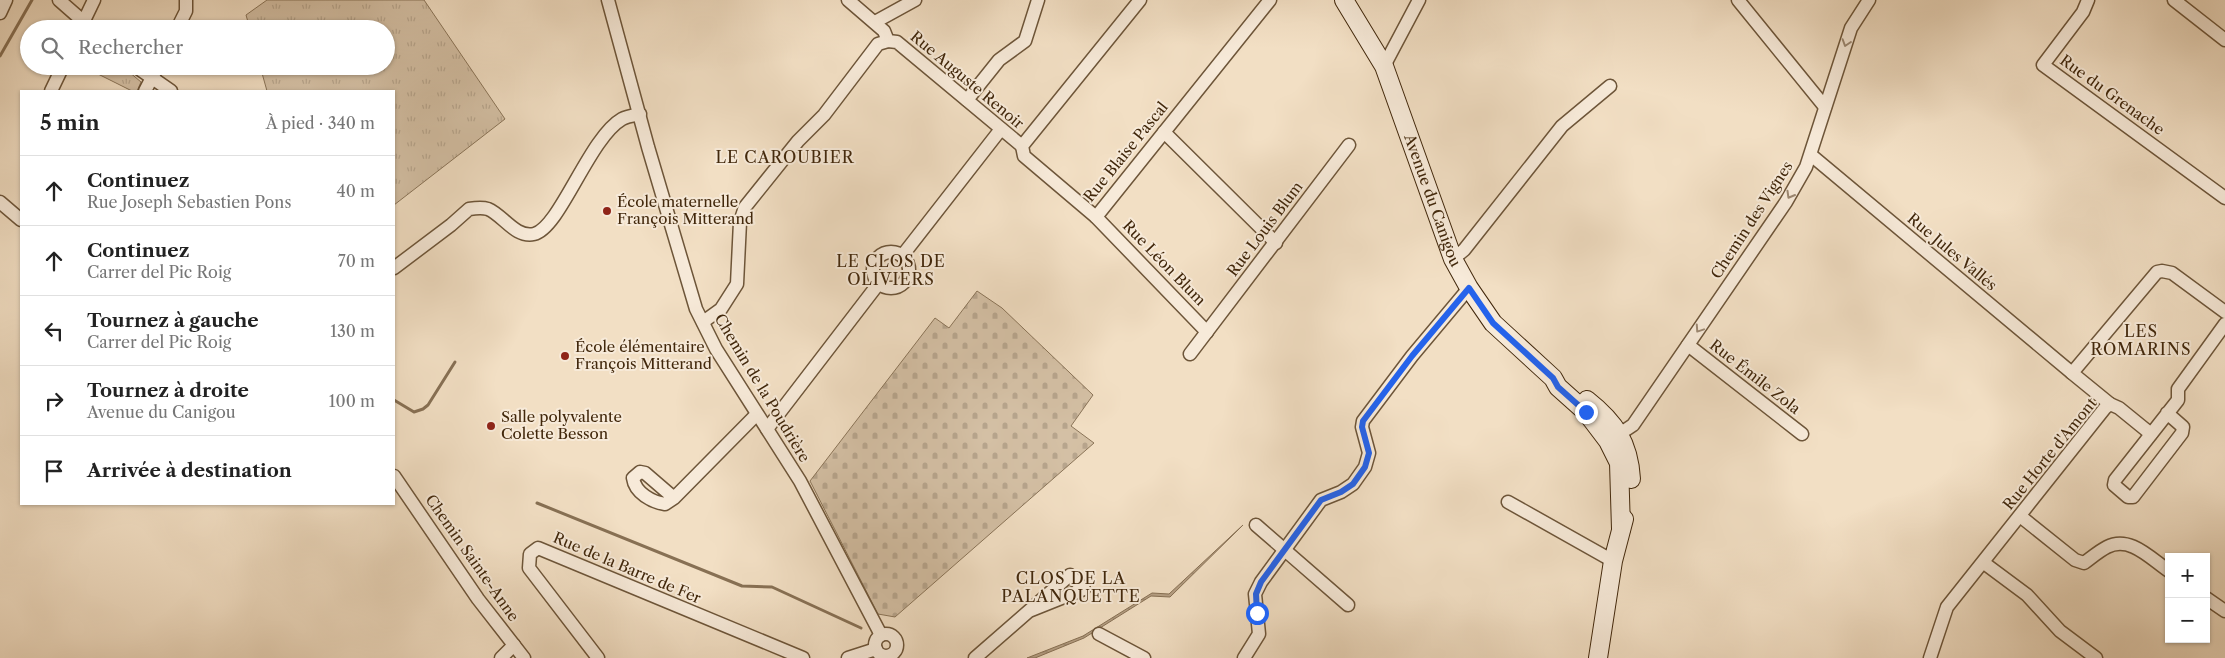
<!DOCTYPE html>
<html lang="fr">
<head>
<meta charset="utf-8">
<style>
	:root { --surface:#fff; --page:#f6f6f6; --text:#222; --muted:#767676; --line:#e0e0e0 }
	body { margin:0; font-family:"Libre Caslon Text",serif; background:var(--page); color:var(--text) }
	.controls { position:absolute; right:15px; bottom:15px; display:grid; overflow:hidden; border-radius:0px; box-shadow:0 1px 4px #0004 }
	.controls button { width:45px; height:45px; display:grid; place-items:center; padding:0; border:0; border-bottom:1px solid var(--line); background:var(--surface); color:var(--text); font:25px sans-serif }
	.stop { position:absolute; width:15px; height:15px; margin:-11px; border:4px solid #2563eb; border-radius:50%; background:#fff }
	.stop.end { background:#2563eb; border-color:#fff; box-shadow:0 1px 5px #0008 }
	.list { margin:0; padding:0; list-style:none }
	h2 { display:flex; justify-content:space-between; align-items:center; height:65px; margin:0; padding:0 20px; font-size:21px }
	h2 small { font-size:16px; font-weight:400; color:var(--muted) }
	.list li { display:grid; grid-template-columns:32px 1fr auto; gap:15px; align-items:center; box-sizing:border-box; height:70px; padding:0 20px; border-top:1px solid var(--line) }
	.list b { display:block; font-size:19px; white-space:nowrap }
	.list p { margin:0; font-size:16px; white-space:nowrap; color:var(--muted) }
	.list em { font-size:16px; font-style:normal; color:var(--muted) }
	.icon { flex:none; width:28px; height:28px; fill:none; stroke:currentColor; stroke-width:2; stroke-linecap:round; stroke-linejoin:round }
	.map { position:relative; flex:none; width:2225px; height:658px; overflow:hidden }
	.search { position:absolute; background:var(--surface); box-shadow:0 1px 4px #0004; left:20px; top:20px; width:375px; height:55px; display:flex; align-items:center; gap:12px; box-sizing:border-box; padding:0 18px; border-radius:28px; color:var(--muted); font-size:19px }
	.panel { position:absolute; background:var(--surface); box-shadow:0 1px 4px #0004; left:20px; top:90px; width:375px; height:415px; border-radius:0px }
	.map>svg:first-child { display:block }
	.grass { fill:url(#grass-tufts); stroke:#8a7458 }
	.cemetery { fill:url(#cemetery-stones); stroke:#8a7458 }
	.water { fill:url(#water-ripples); stroke:#877054 }
	.lines { fill:none; stroke-linecap:round; stroke-linejoin:round }
	.stream { stroke:#877054; stroke-width:3 }
	.minor-casing { stroke:#6d5539; stroke-width:15 }
	.secondary-casing { stroke:#41270b; stroke-width:20 }
	.minor { stroke:#f7ead9; stroke-width:12 }
	.secondary { stroke:#f7ead9; stroke-width:18 }
	.oneway { stroke:#9c8872 }
	.route { stroke:#2563eb; stroke-width:6 }
	.poi-dot { fill:#8f2418; stroke:#f7ead9; stroke-width:2 }
	.labels { text-anchor:middle; stroke-width:4; stroke-linejoin:round; paint-order:stroke }
	.street-label { font-size:15px; fill:#41270b; stroke:#f7ead9 }
	.poi-label { font-size:15px; fill:#41270b; stroke:#f7ead9; text-anchor:start }
	.neighbourhood-label { font-size:16px; letter-spacing:1px; fill:#41270b; stroke:#f7ead9 }
</style>
</head>
<body>
<div class="map">
<svg width="2225" height="658" viewBox="0 0 2225 658">
	<defs>
		<pattern id="grass-tufts" width="24" height="20" patternUnits="userSpaceOnUse" patternTransform="scale(1.25)"><rect width="24" height="20" fill="#d4c0a5"/><path d="M3 7l-1-3M5 7V3M7 7l1-3M15 17l-1-3M17 17v-4M19 17l1-3" fill="none" stroke="#b7a58d"/></pattern>
		<pattern id="cemetery-stones" width="16" height="16" patternUnits="userSpaceOnUse" patternTransform="scale(1.25)"><rect width="16" height="16" fill="#d4c0a5"/><path d="M2 7V4a2 2 0 0 1 4 0v3zM10 15v-3a2 2 0 0 1 4 0v3z" fill="#b7a58d"/></pattern>
		<pattern id="water-ripples" width="26" height="14" patternUnits="userSpaceOnUse" patternTransform="scale(1.25)"><rect width="26" height="14" fill="#b6a085"/><path d="M2 4q2-2 4 0t4 0M15 11q2-2 4 0t4 0" fill="none" stroke="#96826b"/></pattern>
	</defs>
	<rect width="100%" height="100%" fill="#f2dfc4"/>
	<filter id="stains"><feTurbulence type="fractalNoise" baseFrequency=".004" numOctaves="4"/><feColorMatrix values="0 0 0 0 .2 0 0 0 0 .09 0 0 0 0 .02 0 0 0 .5 -.17"/></filter>
	<radialGradient id="worn" r=".72"><stop offset=".6" stop-color="#630" stop-opacity="0"/><stop offset="1" stop-color="#630" stop-opacity=".3"/></radialGradient>
	<g class="grass">
		<polygon points="267,0 424,0 505,119 394,205 394,91 267,91 260,66 386,66 386,29 250,29 246,15"/>
		<polygon points="82,66 122,66 141,82 137,91 132,91"/>
	</g>
	<polygon class="cemetery" points="977,291 1002,308 1093,395 1071,426 1094,443 895,617 878,614 810,481 935,318 949,328"/>
	<polygon class="water" points="1243,525 1170,597 1151,596 1084,638 1035,658 1027,658 1083,636 1152,593 1169,594"/>
	<g class="lines">
		<g class="stream">
			<polyline points="0,56 32,0"/>
			<polyline points="394,400 414,412 423,409 428,405 455,362"/>
			<polyline points="537,503 742,586 772,587 861,628"/>
		</g>
		<g class="minor-casing">
			<g id="minor">
				<polyline points="59,0 92,29"/>
				<polyline points="608,0 648,147 696,309 716,349 800,481 881,635"/>
				<polyline points="848,0 884,31 888,41 897,42 1022,146"/>
				<polyline points="1140,0 1022,146 1024,156 1096,217 1270,0"/>
				<polyline points="1738,0 1825,107"/>
				<polyline points="2088,0 2083,12 2043,65 2225,198"/>
				<polyline points="2174,0 2225,40"/>
				<polyline points="0,13 6,0"/>
				<polyline points="875,22 915,0"/>
				<polyline points="81,27 94,0"/>
				<polyline points="177,29 186,11 186,0"/>
				<polyline points="135,66 171,91"/>
				<polyline points="1384,66 1419,0"/>
				<polyline points="51,91 63,66"/>
				<polyline points="145,91 158,66"/>
				<polyline points="967,100 999,60 1025,41 1038,0"/>
				<polyline points="1164,132 1276,243"/>
				<polyline points="1811,155 2072,373"/>
				<polyline points="0,202 21,220"/>
				<polyline points="1096,217 1207,332"/>
				<circle cx="891" cy="270" r="18"/>
				<polyline points="902,256 1001,129"/>
				<polyline points="1453,259 1464,250 1562,126 1610,86"/>
				<path d="M394,268L451,225L469,209C475,208 482,207 488,209C503,215 515,238 534,234C560,228 589,138 622,119C627,116 635,115 640,114"/>
				<polyline points="703,322 721,309 737,284 740,222 745,207 798,141 824,115 878,44 888,41"/>
				<polyline points="1688,345 1802,434"/>
				<polyline points="1190,354 1349,145"/>
				<polyline points="2110,404 2072,373 2157,272 2162,271 2172,273 2225,312"/>
				<polyline points="2167,413 2183,427 2182,433 2133,497 2128,497 2114,485 2115,480 2178,400 2178,389 2225,324"/>
				<polyline points="767,429 879,283"/>
				<polyline points="1612,439 1633,425 1786,202 1806,167 1851,28 1869,0"/>
				<polyline points="394,476 478,599 524,658"/>
				<path d="M674,498L645,473L640,472L633,478C635,493 652,502 665,504L674,498L756,415"/>
				<polyline points="1508,502 1613,561"/>
				<path d="M2020,516L2075,560L2084,563C2091,558 2099,551 2107,547C2130,535 2151,559 2169,571"/>
				<polyline points="1256,525 1348,605"/>
				<polyline points="1984,563 2027,595 2060,631 2096,658"/>
				<polyline points="2206,598 2225,611"/>
				<polyline points="1099,634 1144,658"/>
				<circle cx="886" cy="645" r="11"/>
				<polyline points="501,658 514,645"/>
				<polyline points="598,658 529,568 530,554 538,548 803,658"/>
				<polyline points="848,658 876,649"/>
				<polyline points="975,658 1070,575 1084,589 1029,611"/>
				<polyline points="1244,658 1259,634 1255,594 1261,582 1321,500 1341,492 1353,484 1365,467 1369,453 1362,427 1363,421 1412,356 1469,288"/>
				<polyline points="1930,658 1947,607 2105,408 2110,404 2119,408 2151,434"/>
			</g>
		</g>
		<g class="secondary-casing">
			<g id="secondary">
				<path id="s1" d="M1344,0L1384,66L1453,259L1469,288L1493,323L1553,378L1558,387L1586,412L1608,441L1619,463L1621,529"/>
				<path d="M1587,400C1615,422 1629,443 1631,479"/>
				<polyline points="1598,658 1613,561 1624,519"/>
			</g>
		</g>
		<use href="#minor" class="minor"/>
		<use href="#secondary" class="secondary"/>
	</g>
	<defs><path id="oneway-chevron" d="M-2-3.5L2.5 0L-2 3.5" fill="none" stroke-width="1.6" stroke-linecap="round" stroke-linejoin="round" transform="scale(1.25)"/></defs>
	<g class="oneway">
		<use href="#oneway-chevron" transform="translate(1846 43) rotate(108)"/>
		<use href="#oneway-chevron" transform="translate(1790 195) rotate(120)"/>
		<use href="#oneway-chevron" transform="translate(1699 329) rotate(124)"/>
	</g>
	<g class="lines">
		<polyline class="route" points="1257,613 1256,594 1261,582 1321,500 1341,492 1353,484 1365,467 1369,453 1362,427 1363,421 1412,356 1469,288 1493,323 1553,378 1558,387 1586,412"/>
	</g>
	<g class="poi-dot">
		<circle cx="607" cy="211" r="5"/>
		<circle cx="565" cy="356" r="5"/>
		<circle cx="491" cy="426" r="5"/>
	</g>
	<g class="labels">
		<g class="street-label">
			<text transform="translate(967 80) rotate(40)" y="5">Rue Auguste Renoir</text>
			<text transform="translate(2112 95) rotate(36)" y="5">Rue du Grenache</text>
			<text transform="translate(1126 152) rotate(-51)" y="5">Rue Blaise Pascal</text>
			<text dy="5" stroke="none"><textPath href="#s1" startOffset="220">Avenue du Canigou</textPath></text>
			<text transform="translate(1752 220) rotate(-57)" y="5">Chemin des Vignes</text>
			<text transform="translate(1265 229) rotate(-53)" y="5">Rue Louis Blum</text>
			<text transform="translate(1952 252) rotate(40)" y="5">Rue Jules Vallés</text>
			<text transform="translate(1164 263) rotate(46)" y="5">Rue Léon Blum</text>
			<text transform="translate(1755 377) rotate(38)" y="5">Rue Émile Zola</text>
			<text transform="translate(762 388) rotate(59)" y="5">Chemin de la Poudrière</text>
			<text transform="translate(2050 454) rotate(-51)" y="5">Rue Horte d'Amont</text>
			<text transform="translate(472 558) rotate(55)" y="5">Chemin Sainte-Anne</text>
			<text transform="translate(627 568) rotate(23)" y="5">Rue de la Barre de Fer</text>
		</g>
		<g class="poi-label">
			<text x="617" y="207">École maternelle<tspan x="617" dy="17">François Mitterand</tspan></text>
			<text x="575" y="352">École élémentaire<tspan x="575" dy="17">François Mitterand</tspan></text>
			<text x="501" y="422">Salle polyvalente<tspan x="501" dy="17">Colette Besson</tspan></text>
		</g>
		<g class="neighbourhood-label">
			<text x="785" y="163">LE CAROUBIER</text>
			<text x="891" y="267">LE CLOS DE<tspan x="891" dy="18">OLIVIERS</tspan></text>
			<text x="2141" y="337">LES<tspan x="2141" dy="18">ROMARINS</tspan></text>
			<text x="1071" y="584">CLOS DE LA<tspan x="1071" dy="18">PALANQUETTE</tspan></text>
		</g>
	</g>
	<rect width="100%" height="100%" filter="url(#stains)"/>
	<rect width="100%" height="100%" fill="url(#worn)"/>
</svg>
<div class="controls">
<button>+</button>
<button>−</button>
</div>
<div class="stop" style="left:1257px;top:613px"></div>
<div class="stop end" style="left:1586px;top:412px"></div>
<div class="search"><svg class="icon" aria-label="search" viewBox="0 0 24 24"><circle cx="10" cy="10" r="6"/><path d="M15 15l6 6"/></svg>Rechercher</div>
<section class="panel">
<h2>5 min<small>À pied · 340 m</small></h2>
<ul class="list">
<li><svg class="icon" aria-label="ahead" viewBox="0 0 24 24"><path d="M12 20V5M6 11l6-6 6 6"/></svg><div><b>Continuez</b><p>Rue Joseph Sebastien Pons</p></div><em>40 m</em></li>
<li><svg class="icon" aria-label="ahead" viewBox="0 0 24 24"><path d="M12 20V5M6 11l6-6 6 6"/></svg><div><b>Continuez</b><p>Carrer del Pic Roig</p></div><em>70 m</em></li>
<li><svg class="icon" aria-label="left" viewBox="0 0 24 24"><path d="M17 20v-9H6M10 6l-5 5 5 5"/></svg><div><b>Tournez à gauche</b><p>Carrer del Pic Roig</p></div><em>130 m</em></li>
<li><svg class="icon" aria-label="right" viewBox="0 0 24 24"><path d="M7 20v-9h11M14 6l5 5-5 5"/></svg><div><b>Tournez à droite</b><p>Avenue du Canigou</p></div><em>100 m</em></li>
<li><svg class="icon" aria-label="arrive" viewBox="0 0 24 24"><path d="M6 21V4h12l-3 4 3 4H6"/></svg><div><b>Arrivée à destination</b></div></li>
</ul>
</section>
</div>
</body>
</html>
